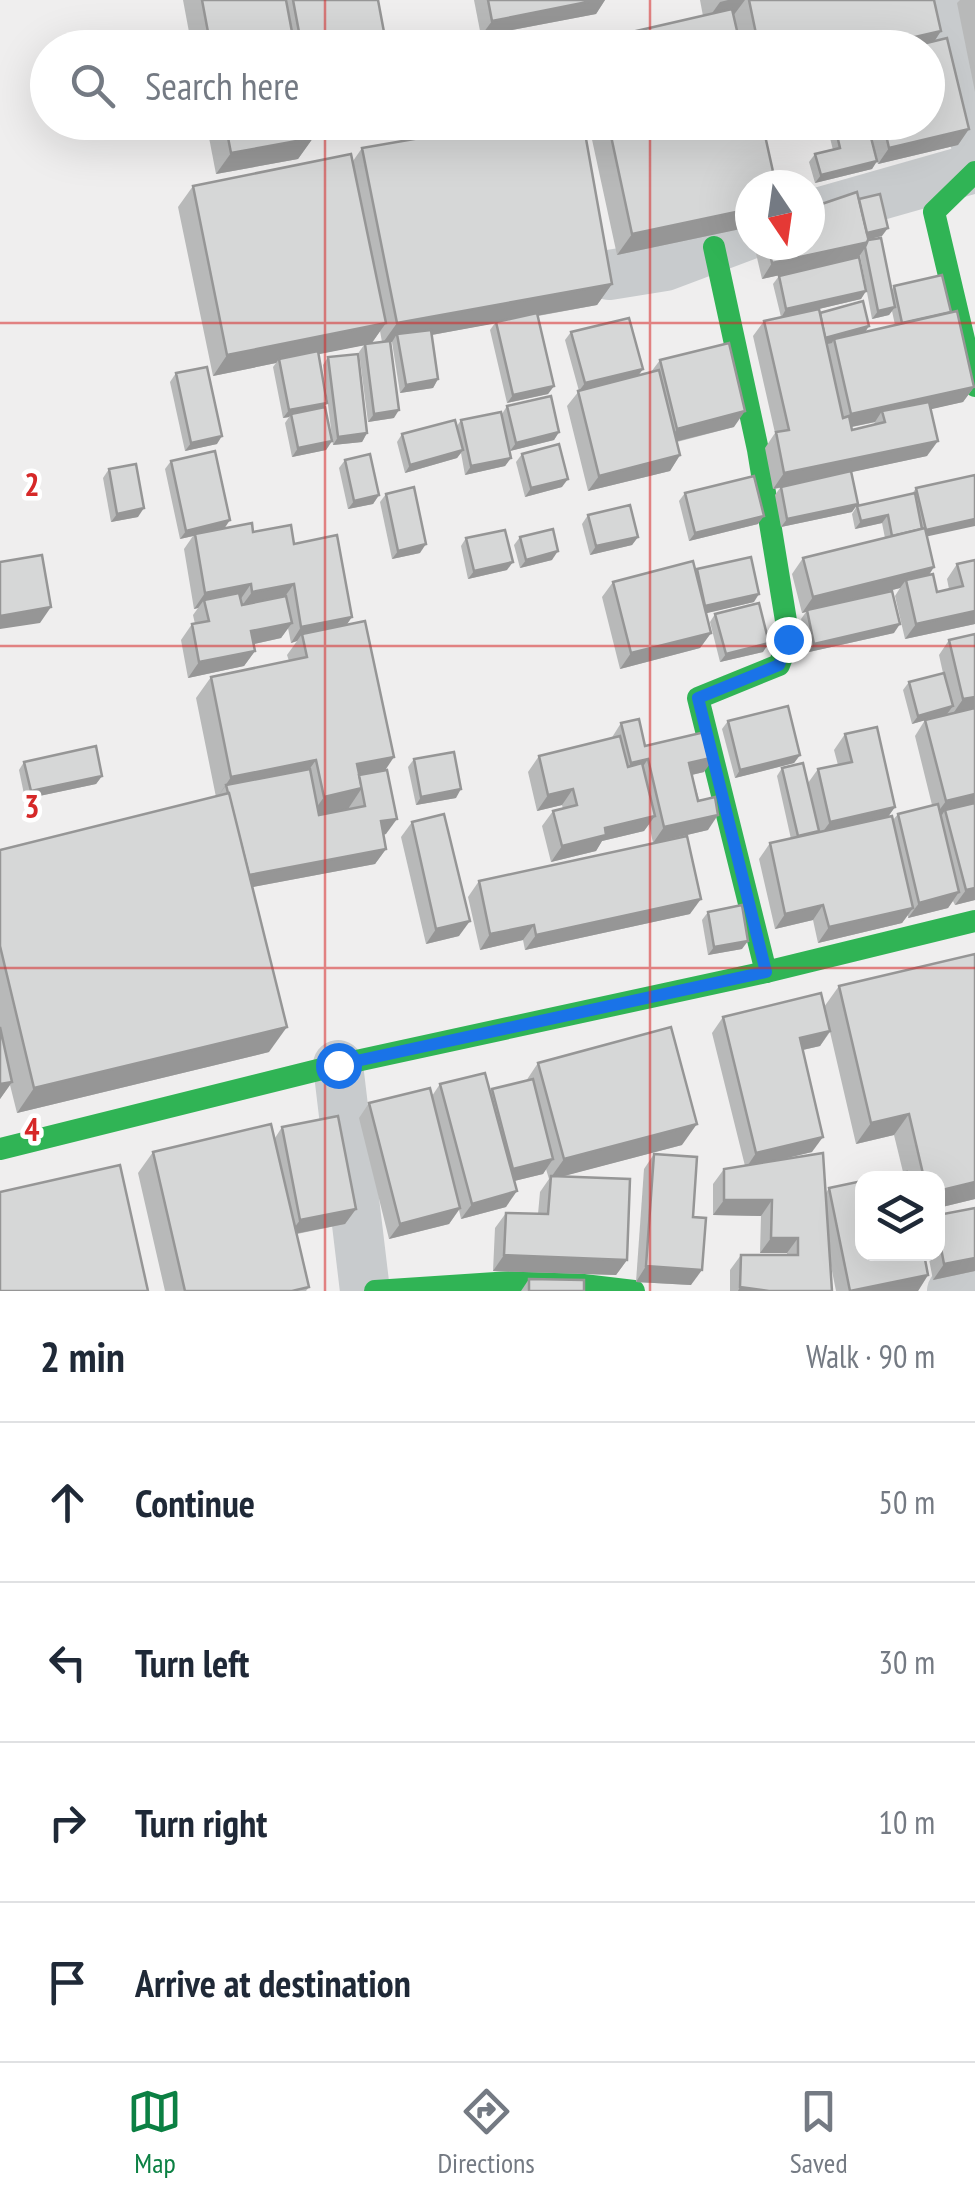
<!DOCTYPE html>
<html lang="en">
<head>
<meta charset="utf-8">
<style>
	:root { --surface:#fff; --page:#f2f2f3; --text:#1f2937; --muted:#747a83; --line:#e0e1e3; --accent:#0b8043 }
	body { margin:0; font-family:"PT Sans Narrow",sans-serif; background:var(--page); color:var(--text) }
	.controls { position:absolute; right:30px; bottom:30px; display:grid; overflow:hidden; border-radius:20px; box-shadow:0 10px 40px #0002 }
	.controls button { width:90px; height:90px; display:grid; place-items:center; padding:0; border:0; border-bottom:2px solid var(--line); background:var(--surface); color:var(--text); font:50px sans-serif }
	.compass { position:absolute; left:735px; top:170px; width:90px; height:90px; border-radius:50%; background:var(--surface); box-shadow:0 10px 40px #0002; rotate:167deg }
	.stop { position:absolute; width:30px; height:30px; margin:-22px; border:8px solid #1a73e8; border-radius:50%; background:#fff }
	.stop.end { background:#1a73e8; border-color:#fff; box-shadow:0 2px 10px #0008 }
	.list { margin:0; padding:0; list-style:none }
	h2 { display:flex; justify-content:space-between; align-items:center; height:130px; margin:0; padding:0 40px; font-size:42px }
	h2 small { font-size:32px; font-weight:400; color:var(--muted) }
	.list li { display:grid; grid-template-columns:65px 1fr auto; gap:30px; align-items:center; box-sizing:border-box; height:160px; padding:0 40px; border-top:2px solid var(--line) }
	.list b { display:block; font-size:38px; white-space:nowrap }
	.list em { font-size:32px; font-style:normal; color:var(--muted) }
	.icon { flex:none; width:55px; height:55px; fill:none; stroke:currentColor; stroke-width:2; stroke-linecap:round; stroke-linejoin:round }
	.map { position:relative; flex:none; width:975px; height:1291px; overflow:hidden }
	.search { position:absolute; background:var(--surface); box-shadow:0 10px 40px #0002; left:30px; right:30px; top:30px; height:110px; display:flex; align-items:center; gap:25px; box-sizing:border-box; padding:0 35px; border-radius:55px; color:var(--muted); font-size:38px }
	.sheet { height:770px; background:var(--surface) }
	nav { display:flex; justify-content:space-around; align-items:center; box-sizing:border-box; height:140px; border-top:2px solid var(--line); background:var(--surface); font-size:28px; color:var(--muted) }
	nav a { display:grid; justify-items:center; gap:5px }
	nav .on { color:var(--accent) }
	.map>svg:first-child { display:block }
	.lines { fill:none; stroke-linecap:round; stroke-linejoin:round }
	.street { stroke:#c8cbcd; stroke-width:50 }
	.fast { stroke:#30b455; stroke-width:22 }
	.wall { fill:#b8b9b9; fill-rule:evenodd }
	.shaded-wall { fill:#969696 }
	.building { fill:#d6d7d7; stroke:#969696; stroke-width:2.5 }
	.route { stroke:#1a73e8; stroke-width:12 }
	.grid { fill:none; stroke:#d62828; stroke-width:2.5; stroke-opacity:0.55 }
	.grid-label { font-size:32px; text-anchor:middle; font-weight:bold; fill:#d62828; stroke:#fff; stroke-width:9; stroke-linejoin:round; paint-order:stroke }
</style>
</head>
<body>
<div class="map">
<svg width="975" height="1291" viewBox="0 0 975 1291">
	<rect width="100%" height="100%" fill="#efeeee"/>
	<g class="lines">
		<g class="street">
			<polyline points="943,0 975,141"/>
			<polyline points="810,215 975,168"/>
			<polyline points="609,275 665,266 750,234"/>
			<polyline points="338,1065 365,1291"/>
			<polyline points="952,1291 975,1286"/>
		</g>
		<g class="fast">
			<polyline points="975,172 934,212 975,386"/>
			<polyline points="714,247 758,450 789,639 779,665 698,698 766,972"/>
			<polyline points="0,1149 338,1065 766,972 975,921"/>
			<polyline points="375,1291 542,1280 634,1291"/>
		</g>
	</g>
	<g class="wall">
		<polygon points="183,0 378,0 387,48 192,48"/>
		<polygon points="474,0 605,0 596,14 481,36"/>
		<polygon points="700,0 934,0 941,31 935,40 969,129 958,145 878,164 877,161 872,169 815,183 809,162 815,154 833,150 826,122 928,122 928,48 592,48 597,40 703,16"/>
		<polygon points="960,0 975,0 975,92 957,3"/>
		<polygon points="206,122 310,122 313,138 298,159 216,174"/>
		<polygon points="600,122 762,122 750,185 750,227 617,255 591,135"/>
		<path d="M362,148L612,284L597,305L538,316L554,386L548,394L507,403L490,330L495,323L432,335L438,379L433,388L400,393L392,342H390L394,418L368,422L359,352L364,345L318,354L324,408L332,441L326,450L292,457L285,423L289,417L283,418L273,367L276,363L213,376L178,207L193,186L353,161ZM380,331L382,342L372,343Z"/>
		<path d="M859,199L882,236L868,239L892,290L894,286L951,312L974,387L963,402L930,409L927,456L851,472L852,512L781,527L775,495L780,488L773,489L765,448L775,433L753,336L764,321L781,317L773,284L779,276L819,266L762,279L754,245H810ZM860,255L872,319L889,315L892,311L895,325L865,332L820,313L810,311L861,299L866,291L858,257ZM875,422L873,425L852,430V427Z"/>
		<polygon points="571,332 643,369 638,376 651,372 660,360 734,427 677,442 680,455 670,471 588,491 567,406 579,391 565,340"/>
		<polygon points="328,357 367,433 362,442 333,445 323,365"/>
		<polygon points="176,373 217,444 185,451 170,382"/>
		<polygon points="507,406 559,432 554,440 510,451 511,458 505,466 465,475 461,453 457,458 405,473 397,442 402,434 457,426 461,420 502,414"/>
		<polygon points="522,454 562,487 525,497 516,462"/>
		<polygon points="345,460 379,495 373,504 348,509 339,468"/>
		<polygon points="171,461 224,528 253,532 294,544 347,625 384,771 386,834 383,835 386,849 375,864 252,887 269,1052 17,1113 10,1085 0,1099 0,850 216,797 196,698 211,677 289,661 287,655 297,641 291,643 288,628 281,638 254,644 255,651 244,666 188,678 181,640 192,624 195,624 193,615 198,608 194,609 184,549 193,536 180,539 165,469"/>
		<polygon points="109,469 138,517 111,522 103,478"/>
		<polygon points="916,488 927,537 929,575 937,592 949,589 947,579 957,564 975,560 975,624 905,639 895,596 900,588 854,600 894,633 809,652 801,619 806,612 802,613 792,574 803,558 885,538 882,523 855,529 852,514 857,506 912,494"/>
		<polygon points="685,493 758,524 689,541 679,501"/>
		<polygon points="386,494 420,553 392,559 380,502"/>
		<polygon points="588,515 638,537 632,545 590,555 582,524"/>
		<polygon points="520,537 552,560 520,568 514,545"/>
		<polygon points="466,538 507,570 468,579 461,546"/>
		<polygon points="697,569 754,602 706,613 711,633 700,648 620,669 602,597 613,582 695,571"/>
		<polygon points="715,614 763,652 720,662 710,622"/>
		<polygon points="975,634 975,900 955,905 953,901 948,908 908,918 908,915 902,923 818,943 813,920 775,929 759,859 770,843 791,839 777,776 782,768 808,783 818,769 838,765 834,750 845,734 895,807 888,817 893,820 898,814 932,805 915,736 925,720 912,724 903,690 909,682 943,673 939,655 949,640"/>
		<polygon points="728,721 800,755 794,763 735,778 722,729"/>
		<polygon points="621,723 645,746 704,772 692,775 708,830 653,843 649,824 644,831 602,841 596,851 551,862 542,826 553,811 563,809 562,805 537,811 528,772 539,756 611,739"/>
		<polygon points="414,759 456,798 416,805 408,767"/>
		<polygon points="24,762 102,776 96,784 25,799 19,770"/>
		<polygon points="412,822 459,936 426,944 401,837"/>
		<polygon points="479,881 690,914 525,950 523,940 480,950 468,897"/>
		<polygon points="708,912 742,949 708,955 702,920"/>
		<polygon points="975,954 975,1199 938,1208 938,1178 873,1178 903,1172 894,1135 856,1144 830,1032 820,1046 803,1050 812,1152 778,1160 826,1193 829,1188 928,1275 918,1291 836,1291 830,1261 832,1291 730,1291 730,1270 741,1255 787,1255 787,1253 760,1253 761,1216 713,1215 713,1184 724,1169 745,1166 712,1033 723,1017 824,1007 839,986"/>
		<polygon points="538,1063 682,1145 563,1176 627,1260 616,1275 493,1271 495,1228 506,1213 538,1214 540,1192 549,1179 546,1169 543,1174 514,1181 506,1207 461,1219 459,1210 449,1224 389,1239 359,1118 369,1103 432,1096 440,1084 490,1092 492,1089 526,1081"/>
		<polygon points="282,1127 356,1209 345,1224 297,1234 309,1287 306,1291 165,1291 138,1173 153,1152 275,1138"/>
		<polygon points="654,1154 693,1217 691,1285 636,1282 644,1169"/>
		<polygon points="938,1215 975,1271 933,1280 928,1254 938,1254"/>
		<polygon points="529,1279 584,1291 521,1291"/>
	</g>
	<g class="shaded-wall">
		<polygon points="597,0 605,0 596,14 481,36 492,21"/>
		<polygon points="728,0 745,0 733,16 705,23 720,2"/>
		<polygon points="941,31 928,51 928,48 867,48"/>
		<polygon points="969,129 958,145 878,164 889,148"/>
		<polygon points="313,138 298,159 216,174 231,153"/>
		<polygon points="877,161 872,169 815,183 821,175"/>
		<polygon points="750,209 750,227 617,255 632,234"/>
		<polygon points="888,228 882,236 858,242 864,233"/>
		<polygon points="869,242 858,258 762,279 772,263"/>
		<polygon points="612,284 597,305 398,341 397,334 392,342 382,344 397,323"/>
		<polygon points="866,291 861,299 781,318 786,309"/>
		<polygon points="895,307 889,315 872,319 878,311"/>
		<polygon points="386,323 371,344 279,362 279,359 276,363 213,376 227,355"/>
		<polygon points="869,326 864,334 834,339 832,343 819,346 825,338"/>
		<polygon points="643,369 637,377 579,391 585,383"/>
		<polygon points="438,379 433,388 400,393 406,385"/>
		<polygon points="554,386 548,394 507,403 513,395"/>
		<polygon points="974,387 963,402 884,420 882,411 875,422 841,429 851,414"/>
		<polygon points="327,403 321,411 291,414 289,417 283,418 289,410"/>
		<polygon points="399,410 394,418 368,422 374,414"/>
		<polygon points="745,411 734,427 666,444 677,429"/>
		<polygon points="559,432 554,440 510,451 516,443"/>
		<polygon points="367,433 362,442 333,445 338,437"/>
		<polygon points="222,436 217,444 185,451 191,443"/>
		<polygon points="332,441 326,450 292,457 298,448"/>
		<polygon points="938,441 927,456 773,489 784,473"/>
		<polygon points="463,450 457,458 405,473 410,465"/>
		<polygon points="680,455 670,471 588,491 599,476"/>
		<polygon points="511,458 505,466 465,475 471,466"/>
		<polygon points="568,479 562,487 525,497 531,488"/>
		<polygon points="379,495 373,504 348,509 354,501"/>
		<polygon points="858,504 852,512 781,527 787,519"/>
		<polygon points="144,508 138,517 111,522 117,514"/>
		<polygon points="888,515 882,523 855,529 861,521"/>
		<polygon points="764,516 758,524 689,541 695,533"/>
		<polygon points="975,519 975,526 920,538 926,530"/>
		<polygon points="230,520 224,529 180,539 186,531"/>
		<polygon points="638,537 632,545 590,555 596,546"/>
		<polygon points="426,544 420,553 392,559 398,551"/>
		<polygon points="558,551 552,560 520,568 526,560"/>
		<polygon points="513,562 507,570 468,579 474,571"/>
		<polygon points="934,567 924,583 906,580 900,588 802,613 813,597"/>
		<polygon points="251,584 240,600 204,600 198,608 194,609 205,593"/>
		<polygon points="294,584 283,599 241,607 252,592"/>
		<polygon points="759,594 754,602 699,615 705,606"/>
		<polygon points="51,607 40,623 0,629 0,616"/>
		<polygon points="975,611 975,624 905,639 916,624"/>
		<polygon points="352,617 341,633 302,634 297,641 291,643 301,627"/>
		<polygon points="292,623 281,638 240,647 251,631"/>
		<polygon points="900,624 894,633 809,652 814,644"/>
		<polygon points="711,633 700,648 620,669 631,653"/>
		<polygon points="769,643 763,652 720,662 726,654"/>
		<polygon points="255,651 244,666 188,678 199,662"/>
		<polygon points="975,697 975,710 952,715 963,699"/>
		<polygon points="953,706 947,714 912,724 918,716"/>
		<polygon points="800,755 794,763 735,778 740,770"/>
		<polygon points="394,757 380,778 360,782 357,764"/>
		<polygon points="715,757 704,772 678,778 689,763"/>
		<polygon points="648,759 638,774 620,778 631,763"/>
		<polygon points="316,760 301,781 226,785 217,798 231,777"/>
		<polygon points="102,776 96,784 25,799 31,791"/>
		<polygon points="362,788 348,809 309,818 324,797"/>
		<polygon points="461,789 456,798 416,805 421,797"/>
		<polygon points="573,789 562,805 537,811 548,795"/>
		<polygon points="975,794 975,806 945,810 942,815 935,816 946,801"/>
		<polygon points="895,807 884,822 819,837 830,822"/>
		<polygon points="718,815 708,830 653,843 664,827"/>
		<polygon points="655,816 644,831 602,841 596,851 551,862 562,846 605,828"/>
		<polygon points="397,819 386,834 370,837 381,821"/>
		<polygon points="386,849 375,864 232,891 243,876"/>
		<polygon points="975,888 975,900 955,905 966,890"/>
		<polygon points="959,892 948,908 908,918 919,903"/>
		<polygon points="701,899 690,914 525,950 536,935"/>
		<polygon points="823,905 813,920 775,929 785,914"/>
		<polygon points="913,908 902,923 818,943 829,927"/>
		<polygon points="470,921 459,936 426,944 436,929"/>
		<polygon points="534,925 523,940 480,950 490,934"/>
		<polygon points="748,941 742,949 708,955 714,947"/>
		<polygon points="287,1027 269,1052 17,1113 34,1088"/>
		<polygon points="830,1031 820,1046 789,1053 800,1038"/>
		<polygon points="12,1082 0,1099 0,1084"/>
		<polygon points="909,1114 894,1135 856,1144 871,1123"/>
		<polygon points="697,1124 682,1145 549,1180 564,1159"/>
		<polygon points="823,1137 812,1152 746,1168 756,1153"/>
		<polygon points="553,1159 543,1174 502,1184 513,1169"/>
		<polygon points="975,1182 975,1199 938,1208 938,1191"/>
		<polygon points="517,1191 506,1207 461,1219 472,1204"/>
		<polygon points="724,1200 772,1200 761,1216 713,1215"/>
		<polygon points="460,1208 449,1224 389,1239 400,1224"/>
		<polygon points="356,1209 345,1224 289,1235 300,1220"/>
		<polygon points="771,1238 798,1238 787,1253 760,1253"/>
		<polygon points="504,1255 627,1260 616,1275 493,1271"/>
		<polygon points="975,1258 975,1271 933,1280 944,1264"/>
		<polygon points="646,1266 702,1270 691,1285 636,1282"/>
		<polygon points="928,1275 918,1291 853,1291"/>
		<polygon points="740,1287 769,1291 738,1291"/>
	</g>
	<g class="building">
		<polygon points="202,0 286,0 295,48 211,48"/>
		<polygon points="293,0 378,0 387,48 302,48"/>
		<polygon points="488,0 597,0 492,21"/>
		<polygon points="749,0 934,0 941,31 867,48 759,48"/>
		<polygon points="732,9 741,48 599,48 597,40"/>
		<polygon points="947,38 969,129 889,148 883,122 928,122 928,48 906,48"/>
		<polygon points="225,122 310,122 313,138 231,153"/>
		<polygon points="513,122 583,122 612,284 397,323 362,148"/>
		<polygon points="608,122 762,122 776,185 750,185 750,209 632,234"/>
		<polygon points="834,122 867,122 877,161 821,175 815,154 840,148"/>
		<polygon points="351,154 386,323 227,355 193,186"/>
		<polygon points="857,192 869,242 772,263 768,245 810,245 810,208"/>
		<polygon points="880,194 888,228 867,233 859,199"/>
		<polygon points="881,238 895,307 878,311 865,247 868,240"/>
		<polygon points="859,257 866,291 786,309 779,276"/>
		<polygon points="942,275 951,312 902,323 894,286"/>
		<polygon points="863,301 869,326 825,338 820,313"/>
		<polygon points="819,309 843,418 849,416 852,430 885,422 882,411 929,402 938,441 784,473 776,432 789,430 764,321"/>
		<polygon points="957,311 974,387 851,414 834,339"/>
		<polygon points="537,313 554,386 513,395 496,322"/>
		<polygon points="629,318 643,369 585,383 571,332"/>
		<polygon points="431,330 438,379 406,385 397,334"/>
		<polygon points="390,341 399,410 374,414 365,344"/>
		<polygon points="729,343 745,411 677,429 660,360"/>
		<polygon points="318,351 327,403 289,410 279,359"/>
		<polygon points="358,354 367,433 338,437 328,357"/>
		<polygon points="207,367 222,436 191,443 176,373"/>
		<polygon points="659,370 680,455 599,476 578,391"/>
		<polygon points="551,396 559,432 516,443 507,406"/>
		<polygon points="325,407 332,441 298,448 291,414"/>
		<polygon points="501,412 511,458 471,466 461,420"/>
		<polygon points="455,420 463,450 410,465 402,434"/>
		<polygon points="559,444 568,479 531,488 522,454"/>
		<polygon points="215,451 230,520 186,531 171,461"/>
		<polygon points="370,454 379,495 354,501 345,460"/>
		<polygon points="136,464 144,508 117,514 109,469"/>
		<polygon points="851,471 858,504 787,519 781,487"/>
		<polygon points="975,475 975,519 926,530 916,488"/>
		<polygon points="754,476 764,516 695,533 685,493"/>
		<polygon points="414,487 426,544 398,551 386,494"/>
		<polygon points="915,493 922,529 892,536 888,515 861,521 857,506"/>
		<polygon points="630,505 638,537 596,546 588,515"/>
		<polygon points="252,523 253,532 291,525 294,544 337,535 352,617 301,627 294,584 252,592 251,584 205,593 195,534"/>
		<polygon points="925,528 934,567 813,597 803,558"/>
		<polygon points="553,529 558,551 526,560 520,537"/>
		<polygon points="505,530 513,562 474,571 466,538"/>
		<polygon points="42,555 51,607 0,616 0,562"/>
		<polygon points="751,557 759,594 705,606 697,569"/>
		<polygon points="975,560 975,611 916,624 906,580 933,574 937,592 963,586 957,564"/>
		<polygon points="693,561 711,633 631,653 613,582"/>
		<polygon points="892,591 900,624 814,644 807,610"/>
		<polygon points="239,593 242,605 286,596 292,623 251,631 255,651 199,662 192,624 209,621 204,600"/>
		<polygon points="759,603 769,643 726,654 715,614"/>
		<polygon points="365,621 394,757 357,764 362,788 324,797 316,760 231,777 211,677 307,657 302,634"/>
		<polygon points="975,634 975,697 963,699 949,640"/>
		<polygon points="944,673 953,706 918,716 909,682"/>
		<polygon points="788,706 800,755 740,770 728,721"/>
		<polygon points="975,708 975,794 946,801 925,720"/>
		<polygon points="639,719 645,746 709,731 715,757 689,763 698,801 715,797 718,815 664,827 648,759 631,763 621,723"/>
		<polygon points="877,727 895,807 830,822 818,769 852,762 845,734"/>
		<polygon points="620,736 628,767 642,763 655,816 605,828 606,835 562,846 553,811 577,805 573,789 548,795 539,756"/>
		<polygon points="96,746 102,776 31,791 24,762"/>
		<polygon points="454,752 461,789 421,797 414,759"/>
		<polygon points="803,763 819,831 798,836 782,768"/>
		<polygon points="310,769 319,815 365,806 359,775 387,770 397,819 381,821 386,849 249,875 226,785"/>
		<polygon points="229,793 287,1027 34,1088 0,946 0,850"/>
		<polygon points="975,803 975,888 966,890 945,810"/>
		<polygon points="938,804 959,892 919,903 898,814"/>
		<polygon points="444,814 470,921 436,929 412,822"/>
		<polygon points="892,816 913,908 829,927 823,905 785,914 770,843"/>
		<polygon points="687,836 701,899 536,935 534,925 490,934 479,881"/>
		<polygon points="742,905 748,941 714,947 708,912"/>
		<polygon points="975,954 975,1182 938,1191 938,1178 924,1178 909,1114 871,1123 839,986"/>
		<polygon points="821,993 830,1031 800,1038 823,1137 756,1153 723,1017"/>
		<polygon points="0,1027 12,1082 0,1084"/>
		<polygon points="671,1027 697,1124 564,1159 538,1063"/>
		<polygon points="485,1073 517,1191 472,1204 440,1084"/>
		<polygon points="533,1079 553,1159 513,1169 492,1089"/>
		<polygon points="430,1088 460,1208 400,1224 369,1103"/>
		<polygon points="338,1116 356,1209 300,1220 282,1127"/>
		<polygon points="271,1124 309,1287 292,1291 185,1291 153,1152"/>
		<polygon points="823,1153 832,1291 769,1291 740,1287 741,1255 798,1255 798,1238 771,1238 772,1200 724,1200 724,1169"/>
		<polygon points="654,1154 697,1157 693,1217 706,1218 702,1270 646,1266"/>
		<polygon points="120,1165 148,1291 0,1291 0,1192"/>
		<polygon points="907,1172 909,1178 873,1178"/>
		<polygon points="551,1176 630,1179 627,1260 504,1255 506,1213 548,1214"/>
		<polygon points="862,1181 862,1254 924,1254 928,1275 850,1291 829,1188"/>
		<polygon points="975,1208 975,1258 944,1264 938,1232 938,1215"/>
		<polygon points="529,1279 584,1280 584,1291 529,1291"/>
	</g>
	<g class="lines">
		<polyline class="route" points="338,1065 766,972 698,698 779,665 788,639"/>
	</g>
	<path class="grid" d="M325,0V48M650,0V48M325,122V1291M650,122V1291M0,323H975M0,646H975M0,968H975"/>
	<g class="grid-label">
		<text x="32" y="496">2</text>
		<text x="32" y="818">3</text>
		<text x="32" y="1141">4</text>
	</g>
</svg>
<div class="controls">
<button><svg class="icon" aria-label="layers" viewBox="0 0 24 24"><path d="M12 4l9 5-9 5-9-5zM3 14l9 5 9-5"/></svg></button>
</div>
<svg class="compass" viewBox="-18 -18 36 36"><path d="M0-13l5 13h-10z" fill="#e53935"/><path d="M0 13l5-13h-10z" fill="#747a83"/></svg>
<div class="stop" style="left:338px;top:1065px"></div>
<div class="stop end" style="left:788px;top:639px"></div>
<div class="search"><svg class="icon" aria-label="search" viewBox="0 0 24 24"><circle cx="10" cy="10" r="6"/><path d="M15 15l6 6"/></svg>Search here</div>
</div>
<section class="sheet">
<h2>2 min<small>Walk · 90 m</small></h2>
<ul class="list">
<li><svg class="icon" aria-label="ahead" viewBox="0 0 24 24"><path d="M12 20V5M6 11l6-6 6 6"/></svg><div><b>Continue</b></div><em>50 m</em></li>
<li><svg class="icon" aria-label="left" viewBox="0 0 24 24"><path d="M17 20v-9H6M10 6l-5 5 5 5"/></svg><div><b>Turn left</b></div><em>30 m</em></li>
<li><svg class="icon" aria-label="right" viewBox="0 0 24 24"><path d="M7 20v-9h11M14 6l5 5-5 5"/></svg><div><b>Turn right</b></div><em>10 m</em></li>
<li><svg class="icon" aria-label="arrive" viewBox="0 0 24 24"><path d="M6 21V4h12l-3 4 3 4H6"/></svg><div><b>Arrive at destination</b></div></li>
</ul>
</section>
<nav>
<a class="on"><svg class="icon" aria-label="map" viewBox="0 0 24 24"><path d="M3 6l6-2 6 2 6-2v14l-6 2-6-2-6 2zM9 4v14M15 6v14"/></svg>Map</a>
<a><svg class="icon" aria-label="directions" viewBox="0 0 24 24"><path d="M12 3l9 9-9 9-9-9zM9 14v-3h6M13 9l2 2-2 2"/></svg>Directions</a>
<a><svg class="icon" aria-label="saved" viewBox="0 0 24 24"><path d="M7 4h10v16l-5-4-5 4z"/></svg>Saved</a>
</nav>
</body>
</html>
